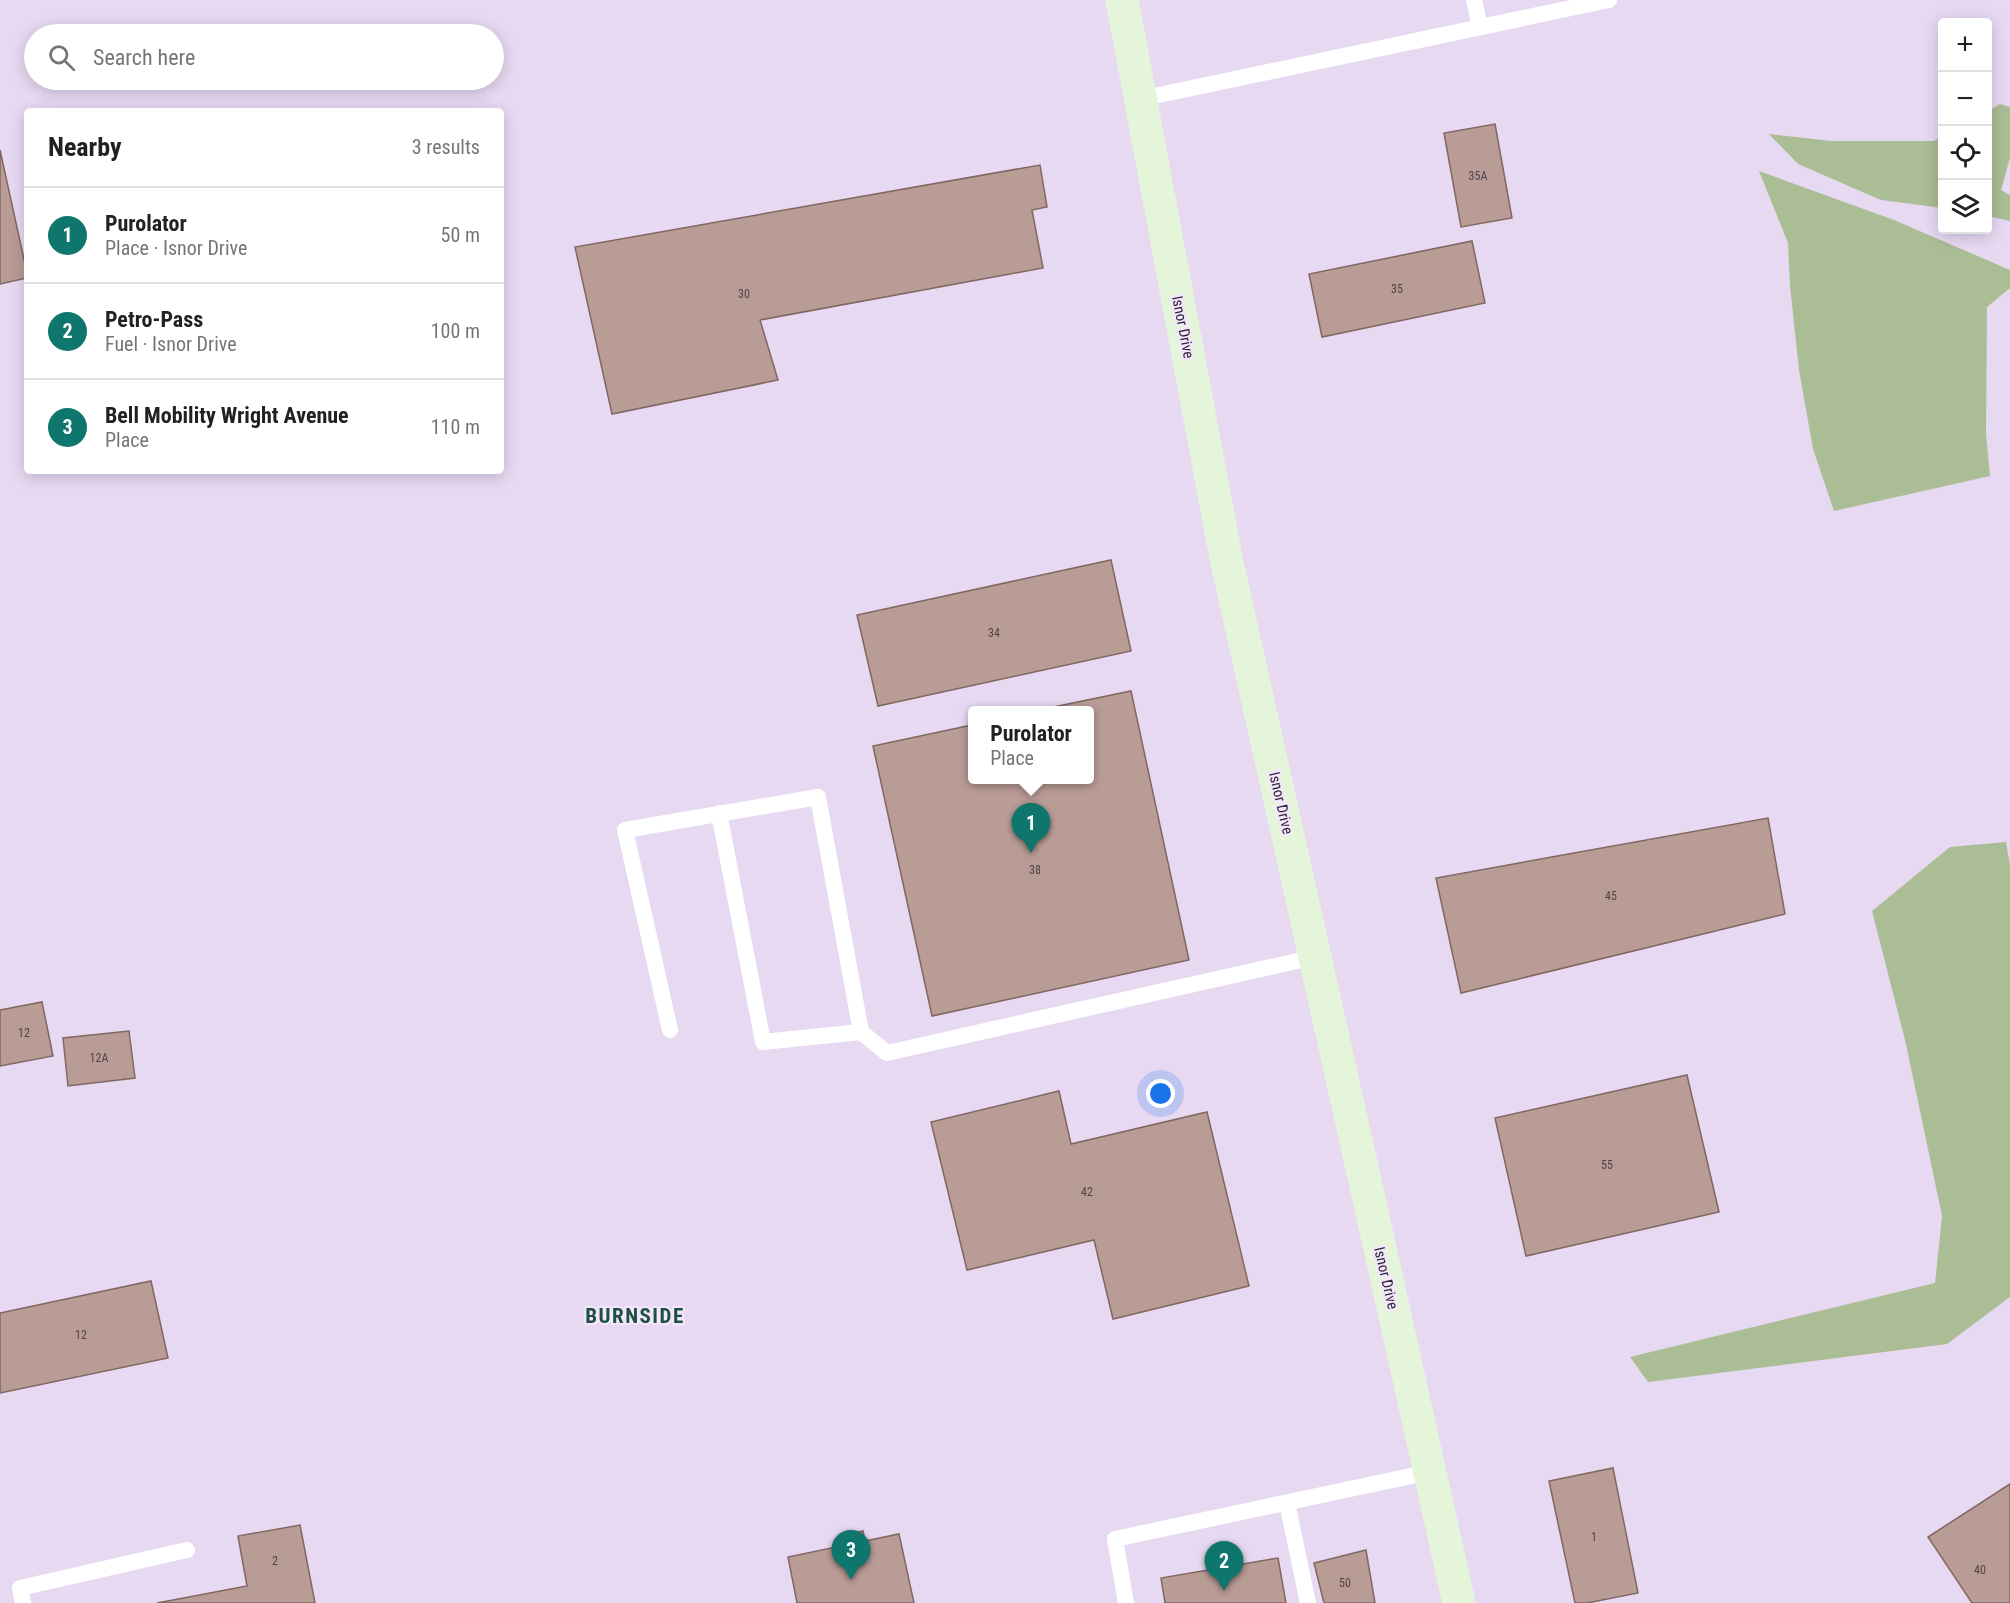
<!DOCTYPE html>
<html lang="en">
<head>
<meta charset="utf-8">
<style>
	:root { --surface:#fff; --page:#f2f2f2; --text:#202124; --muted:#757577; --line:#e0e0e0; --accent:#0f766e }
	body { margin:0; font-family:"Roboto Condensed",sans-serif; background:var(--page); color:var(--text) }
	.controls { position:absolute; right:18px; top:18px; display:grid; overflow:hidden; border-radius:6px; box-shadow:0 3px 15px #0003 }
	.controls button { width:54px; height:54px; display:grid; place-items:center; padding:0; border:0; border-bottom:2px solid var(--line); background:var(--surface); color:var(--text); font:30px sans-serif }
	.you { position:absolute; left:1161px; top:1094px; width:21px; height:21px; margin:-15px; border:4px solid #fff; border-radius:50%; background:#1a73e8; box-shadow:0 0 0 9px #1a73e833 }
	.badge { display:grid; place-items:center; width:39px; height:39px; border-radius:50%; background:var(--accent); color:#fff; font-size:20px; font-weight:700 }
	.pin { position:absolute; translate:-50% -50px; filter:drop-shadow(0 2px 3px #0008) }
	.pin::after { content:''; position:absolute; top:32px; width:21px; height:18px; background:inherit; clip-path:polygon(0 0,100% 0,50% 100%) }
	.popup { position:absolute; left:968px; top:706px; width:126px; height:78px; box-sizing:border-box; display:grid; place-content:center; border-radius:6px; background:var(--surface); filter:drop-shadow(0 2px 4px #0005); font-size:20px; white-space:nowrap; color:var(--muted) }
	.popup b { font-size:22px; color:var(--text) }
	.popup::after { content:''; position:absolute; left:50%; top:100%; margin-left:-12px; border:12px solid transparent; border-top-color:var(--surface) }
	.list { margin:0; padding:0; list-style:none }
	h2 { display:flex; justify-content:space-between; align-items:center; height:78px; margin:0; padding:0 24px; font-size:26px }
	h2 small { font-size:20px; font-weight:400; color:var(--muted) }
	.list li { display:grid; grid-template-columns:39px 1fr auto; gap:18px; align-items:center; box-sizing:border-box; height:96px; padding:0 24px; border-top:2px solid var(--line) }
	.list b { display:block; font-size:22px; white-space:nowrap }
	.list p { margin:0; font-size:20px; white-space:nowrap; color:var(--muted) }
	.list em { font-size:20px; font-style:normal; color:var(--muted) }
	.icon { flex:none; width:33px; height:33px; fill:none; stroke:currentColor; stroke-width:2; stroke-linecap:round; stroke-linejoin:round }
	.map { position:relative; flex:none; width:2010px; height:1603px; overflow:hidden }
	.search { position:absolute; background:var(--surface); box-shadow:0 3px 15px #0003; left:24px; top:24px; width:480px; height:66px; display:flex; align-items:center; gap:15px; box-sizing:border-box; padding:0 21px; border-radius:33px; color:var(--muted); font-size:22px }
	.panel { position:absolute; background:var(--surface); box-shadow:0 3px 15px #0003; left:24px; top:108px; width:480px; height:366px; border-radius:6px }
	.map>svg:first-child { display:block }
	.green { fill:#abbd95 }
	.building { fill:#ba9c96; stroke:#816661; stroke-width:1.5 }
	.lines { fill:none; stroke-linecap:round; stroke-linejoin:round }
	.lane { stroke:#fff; stroke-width:16 }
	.secondary { stroke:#e5f5da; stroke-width:33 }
	.labels { text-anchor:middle; stroke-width:4.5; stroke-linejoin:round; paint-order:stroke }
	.number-label { font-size:12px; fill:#4f4449 }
	.street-label { font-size:15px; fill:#2b262f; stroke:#f4e6ff }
	.district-label { font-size:21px; font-weight:bold; letter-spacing:1.5px; fill:#1d5041; stroke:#f4e6ff }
</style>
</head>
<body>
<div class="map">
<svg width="2010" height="1603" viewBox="0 0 2010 1603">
	<rect width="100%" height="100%" fill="#e7d9f2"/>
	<g class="green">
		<polygon points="2000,104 2010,107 2010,158 2001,190 2010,195 2010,221 1988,216 1988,111"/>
		<polygon points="1769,134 1831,141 1934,141 1942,136 1942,208 1881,200 1798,164"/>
		<polygon points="1759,171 1894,220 2010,270 2010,288 1987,307 1986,434 1990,476 1834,511 1813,449 1799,370 1790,286 1788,243"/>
		<polygon points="2006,842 2010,865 2010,1297 1947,1344 1648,1382 1630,1357 1935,1283 1942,1216 1906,1044 1872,911 1950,847"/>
	</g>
	<g class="building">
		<polygon points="1495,124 1512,218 1461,227 1444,133"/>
		<polygon points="0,150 27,273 27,278 0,284"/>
		<polygon points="1040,165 1047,207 1032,210 1043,268 760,320 778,380 612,414 575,247"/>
		<polygon points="1472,241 1485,303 1322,337 1309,274"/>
		<polygon points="1111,560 1131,651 878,706 857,615"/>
		<polygon points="1131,691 1189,960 932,1016 873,746 972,725 972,780 1090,780 1090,710 1039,710"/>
		<polygon points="1768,818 1785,914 1461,993 1436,878"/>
		<polygon points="42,1002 53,1056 0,1066 0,1010"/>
		<polygon points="129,1031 135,1078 68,1086 63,1038"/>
		<polygon points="1687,1075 1719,1212 1526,1256 1495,1118"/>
		<polygon points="1059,1091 1071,1144 1207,1112 1249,1286 1113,1319 1094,1240 967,1270 931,1122"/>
		<polygon points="151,1281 168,1358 0,1393 0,1313"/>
		<polygon points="1613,1468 1638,1593 1587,1603 1575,1603 1549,1481"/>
		<polygon points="2010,1484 2010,1603 1972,1603 1928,1537"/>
		<polygon points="300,1525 315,1603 157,1603 247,1586 238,1536"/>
		<polygon points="863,1531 865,1541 899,1534 914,1603 797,1603 788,1557 841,1546 839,1536"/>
		<polygon points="1366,1550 1375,1603 1324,1603 1314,1563"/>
		<polygon points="1278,1558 1286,1603 1165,1603 1161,1578"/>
	</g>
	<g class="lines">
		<g class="lane">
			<polyline points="1474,0 1480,27"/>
			<polyline points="1140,99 1609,0"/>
			<polyline points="719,813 763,1042 861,1032"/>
			<polyline points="670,1030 625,830 818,797 861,1032 887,1053 1315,957"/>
			<polyline points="1287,1503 1308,1603"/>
			<polyline points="23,1603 20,1588 187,1550"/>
			<polyline points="1126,1603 1115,1539 1430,1472"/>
		</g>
		<polyline class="secondary" points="1122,0 1226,558 1459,1603"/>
	</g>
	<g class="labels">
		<g class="number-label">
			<text x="1478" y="180">35A</text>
			<text x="1397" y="293">35</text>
			<text x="744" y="298">30</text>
			<text x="994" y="637">34</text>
			<text x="1035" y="874">38</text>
			<text x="1611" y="900">45</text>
			<text x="24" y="1037">12</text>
			<text x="99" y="1062">12A</text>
			<text x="1607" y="1169">55</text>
			<text x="1087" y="1196">42</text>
			<text x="81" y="1339">12</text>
			<text x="1594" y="1541">1</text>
			<text x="275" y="1565">2</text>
			<text x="1980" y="1574">40</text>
			<text x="1345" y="1587">50</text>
		</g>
		<g class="street-label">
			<text transform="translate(1183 327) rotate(79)" y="5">Isnor Drive</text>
			<text transform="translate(1281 803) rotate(77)" y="5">Isnor Drive</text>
			<text transform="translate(1386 1278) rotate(77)" y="5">Isnor Drive</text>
		</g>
		<g class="district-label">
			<text x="635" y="1323">BURNSIDE</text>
		</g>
	</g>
</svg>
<div class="controls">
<button>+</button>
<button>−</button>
<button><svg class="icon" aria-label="locate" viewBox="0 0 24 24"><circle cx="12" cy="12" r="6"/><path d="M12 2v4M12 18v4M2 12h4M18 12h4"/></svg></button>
<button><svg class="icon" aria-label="layers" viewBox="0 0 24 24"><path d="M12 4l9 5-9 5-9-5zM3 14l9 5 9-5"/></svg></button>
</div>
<div class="you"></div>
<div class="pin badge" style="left:1031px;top:853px">1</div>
<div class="popup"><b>Purolator</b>Place</div>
<div class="pin badge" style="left:1224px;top:1591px">2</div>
<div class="pin badge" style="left:851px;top:1580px">3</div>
<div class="search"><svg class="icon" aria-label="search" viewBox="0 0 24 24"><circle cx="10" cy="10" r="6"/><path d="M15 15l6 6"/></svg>Search here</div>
<section class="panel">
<h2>Nearby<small>3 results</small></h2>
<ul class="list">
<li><span class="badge">1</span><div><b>Purolator</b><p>Place · Isnor Drive</p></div><em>50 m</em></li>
<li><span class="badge">2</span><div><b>Petro-Pass</b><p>Fuel · Isnor Drive</p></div><em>100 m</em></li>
<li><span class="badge">3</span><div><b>Bell Mobility Wright Avenue</b><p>Place</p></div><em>110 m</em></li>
</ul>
</section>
</div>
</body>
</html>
